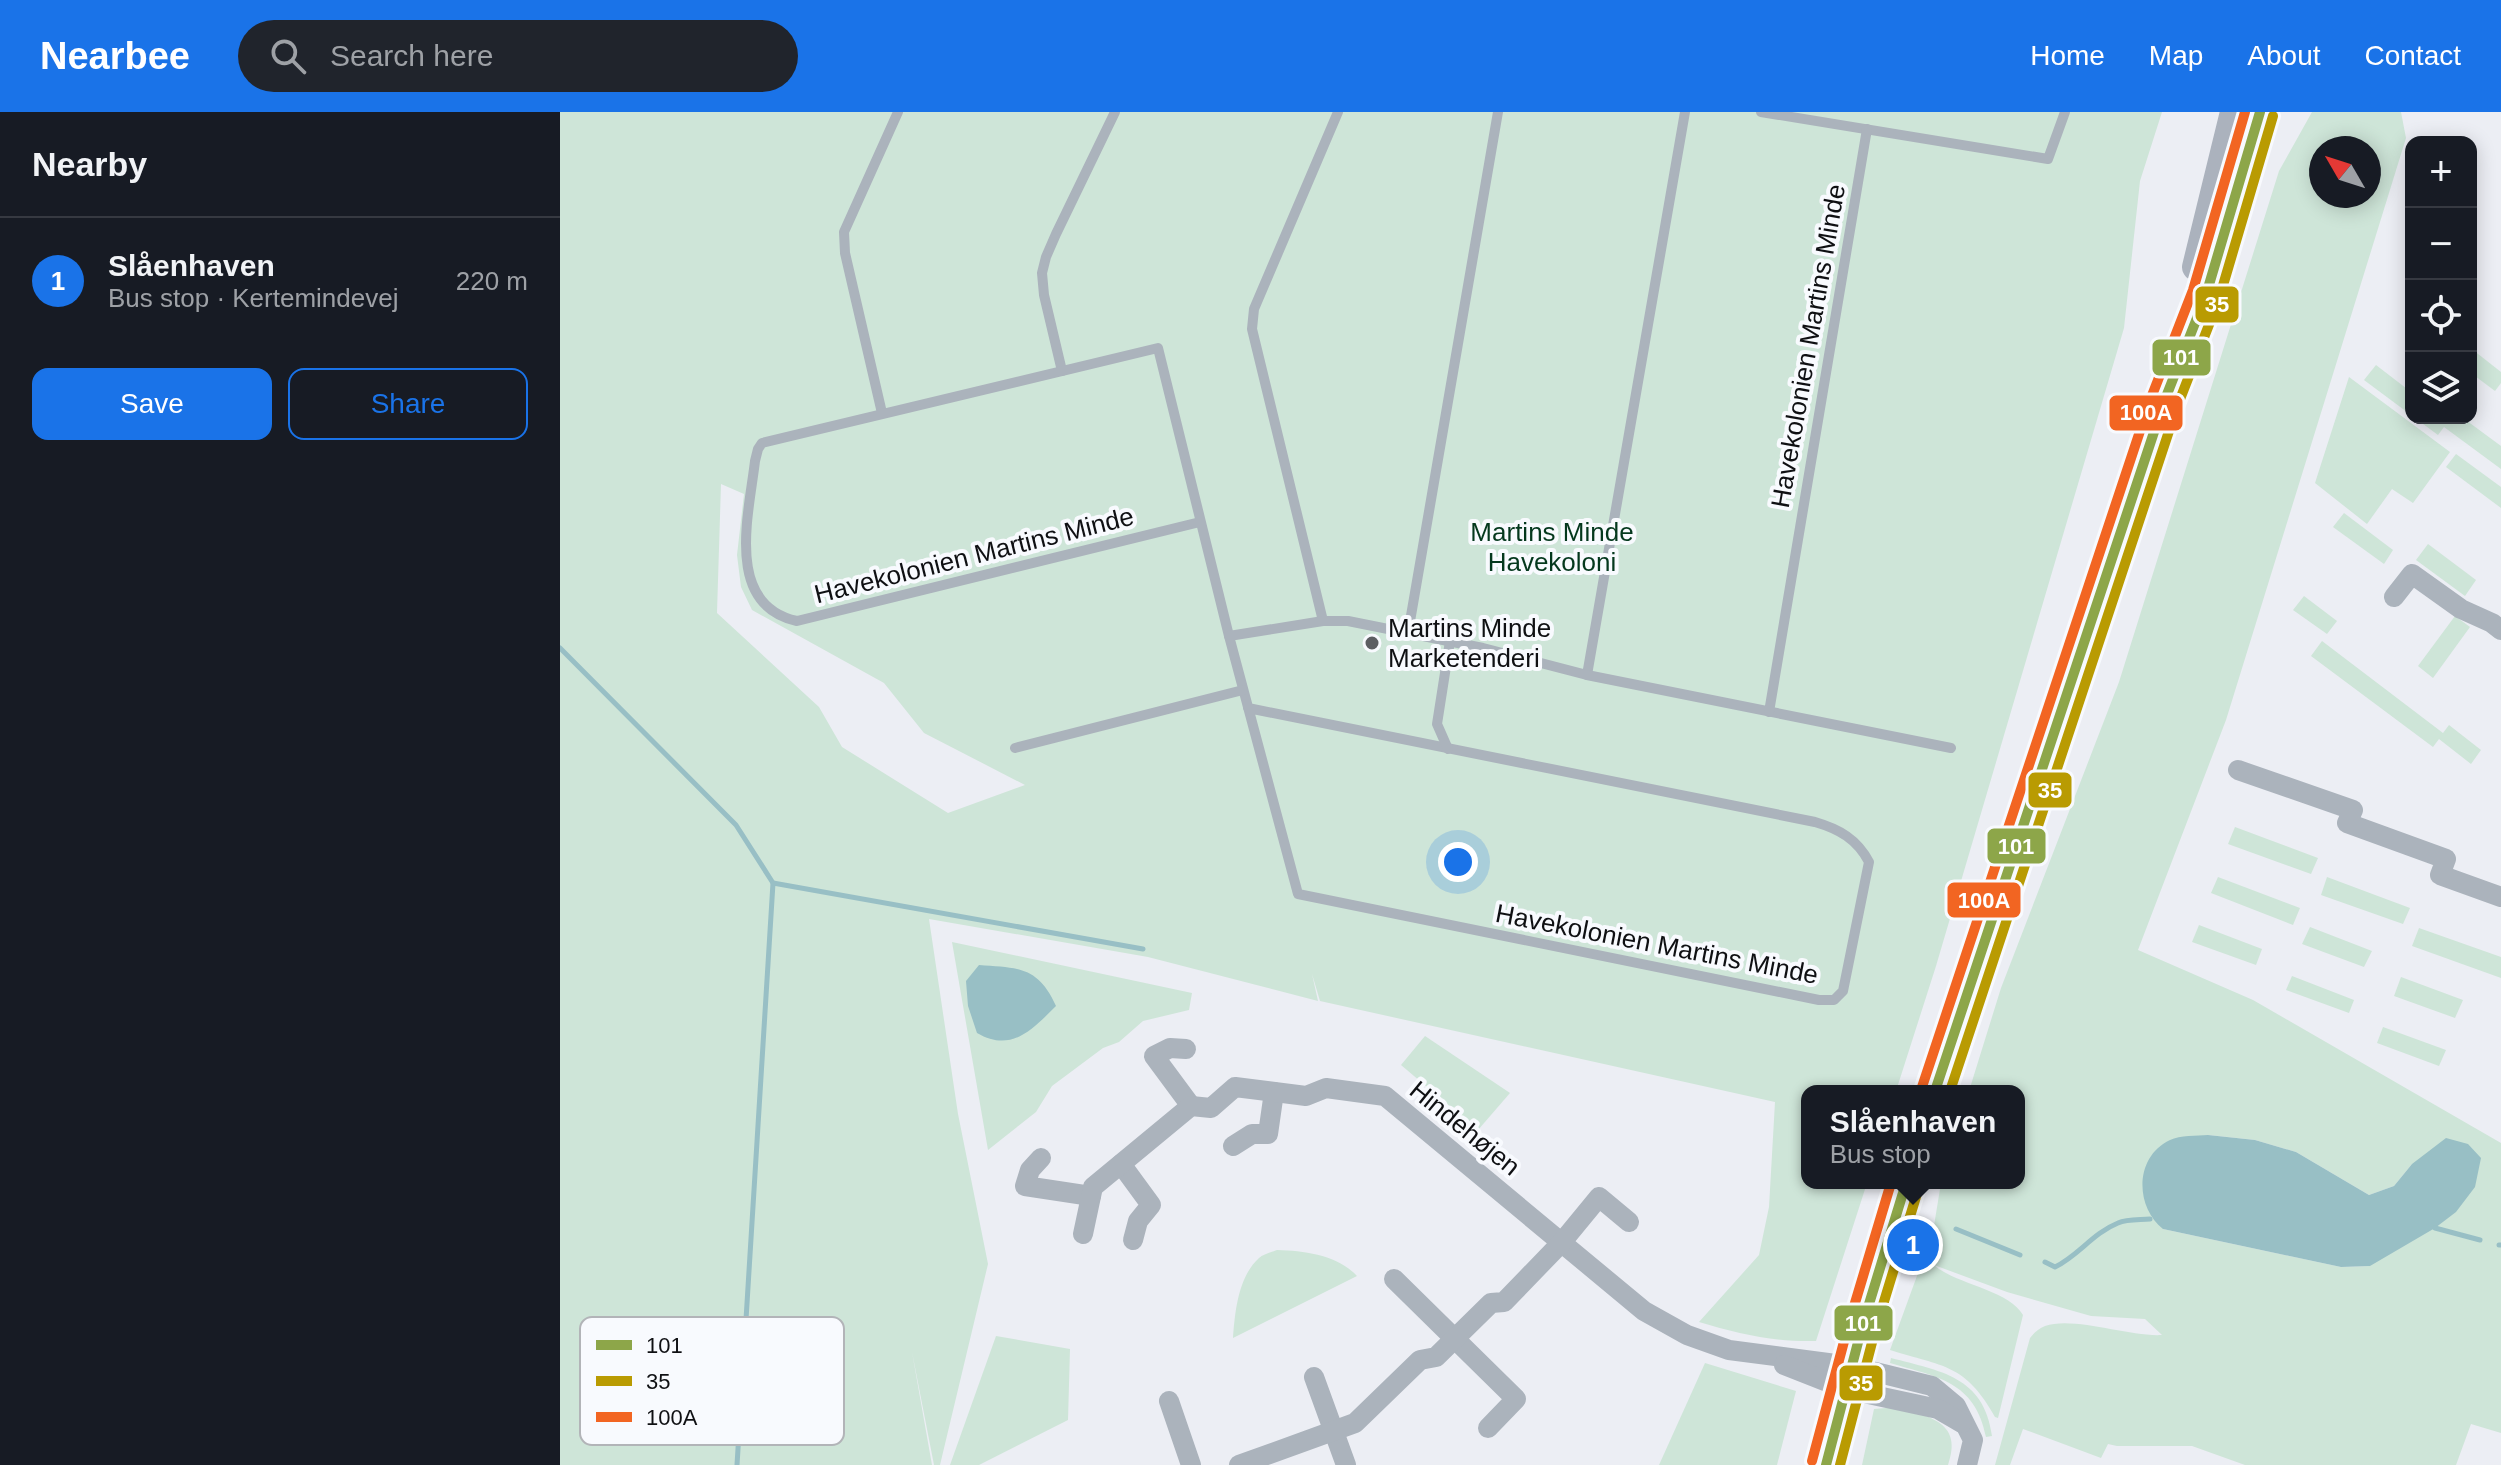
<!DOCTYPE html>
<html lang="en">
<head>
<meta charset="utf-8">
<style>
	:root { --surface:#171b24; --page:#20242c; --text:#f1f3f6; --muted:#9ea1a6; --line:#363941; --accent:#1a73e8 }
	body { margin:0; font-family:Arial,sans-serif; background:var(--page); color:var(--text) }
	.controls { position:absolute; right:24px; top:24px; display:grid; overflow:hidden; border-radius:16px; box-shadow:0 4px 20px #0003 }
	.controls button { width:72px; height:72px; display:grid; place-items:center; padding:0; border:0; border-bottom:2px solid var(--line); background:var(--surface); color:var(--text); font:40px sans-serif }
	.compass { position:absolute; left:1749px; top:24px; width:72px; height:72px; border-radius:50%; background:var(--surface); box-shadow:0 4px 20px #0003; rotate:309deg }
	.you { position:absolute; left:898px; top:750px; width:28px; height:28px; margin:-20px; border:6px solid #fff; border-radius:50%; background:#1a73e8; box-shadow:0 0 0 12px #1a73e833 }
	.badge { display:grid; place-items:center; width:52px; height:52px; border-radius:50%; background:var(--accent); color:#fff; font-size:26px; font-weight:700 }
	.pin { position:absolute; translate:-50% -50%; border:4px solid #fff; box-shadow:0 2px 8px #0006 }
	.popup { position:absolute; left:1241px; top:973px; width:224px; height:104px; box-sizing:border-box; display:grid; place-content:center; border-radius:16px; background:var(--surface); filter:drop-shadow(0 2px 6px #0005); font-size:26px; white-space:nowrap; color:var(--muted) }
	.popup b { font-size:30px; color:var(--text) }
	.popup::after { content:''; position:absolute; left:50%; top:100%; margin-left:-16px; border:16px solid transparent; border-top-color:var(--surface) }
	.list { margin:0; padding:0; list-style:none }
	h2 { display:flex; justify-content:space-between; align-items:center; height:104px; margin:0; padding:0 32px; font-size:34px }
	h2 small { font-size:26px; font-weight:400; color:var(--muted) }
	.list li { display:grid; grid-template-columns:52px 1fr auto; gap:24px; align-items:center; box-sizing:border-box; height:128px; padding:0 32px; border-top:2px solid var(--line) }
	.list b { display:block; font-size:30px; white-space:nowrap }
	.list p { margin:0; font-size:26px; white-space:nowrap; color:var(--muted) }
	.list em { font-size:26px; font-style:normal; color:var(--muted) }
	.actions { display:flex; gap:16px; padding:24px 32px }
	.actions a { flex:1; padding:18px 0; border:2px solid var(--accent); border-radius:16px; text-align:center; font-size:28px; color:var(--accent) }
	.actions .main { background:var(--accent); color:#fff }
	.icon { flex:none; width:44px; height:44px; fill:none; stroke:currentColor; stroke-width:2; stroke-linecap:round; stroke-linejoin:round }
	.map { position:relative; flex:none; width:1941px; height:1353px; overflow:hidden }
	header { display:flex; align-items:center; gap:48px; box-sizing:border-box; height:112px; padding:0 40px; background:var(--accent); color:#fff }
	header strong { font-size:38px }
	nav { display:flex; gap:44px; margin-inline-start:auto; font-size:28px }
	.search { width:560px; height:72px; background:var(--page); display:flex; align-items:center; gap:20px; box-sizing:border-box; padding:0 28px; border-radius:44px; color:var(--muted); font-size:30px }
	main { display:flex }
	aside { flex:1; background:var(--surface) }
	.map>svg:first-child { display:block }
	.green { fill:#cee5d8; fill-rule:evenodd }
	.water { fill:#98bfc5 }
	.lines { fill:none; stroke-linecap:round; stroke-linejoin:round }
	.stream { stroke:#98bfc5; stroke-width:5 }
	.lane { stroke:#abb3bc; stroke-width:10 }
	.street { stroke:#abb3bc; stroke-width:20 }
	.secondary { stroke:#abb2bd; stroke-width:28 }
	.bus-1-casing { stroke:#f8fafe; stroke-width:16 }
	.bus-2-casing { stroke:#f8fafe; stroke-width:16 }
	.bus-3-casing { stroke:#f8fafe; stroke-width:16 }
	.bus-1 { stroke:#8da649; stroke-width:10 }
	.bus-2 { stroke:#b99b02; stroke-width:10 }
	.bus-3 { stroke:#f26522; stroke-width:10 }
	.poi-dot { fill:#5c5e62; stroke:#f8fafe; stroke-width:3 }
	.labels { text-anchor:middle; stroke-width:8; stroke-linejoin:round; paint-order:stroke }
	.street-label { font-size:26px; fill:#0f1013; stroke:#f8fafe }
	.park-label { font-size:26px; fill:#04381d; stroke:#f8fafe }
	.poi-label { font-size:26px; fill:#0f1013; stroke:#f8fafe; text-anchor:start }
	.key { fill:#f8fafe; stroke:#b2b4b8; stroke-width:2 }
	.key-label { font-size:22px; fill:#0f1013 }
	.line-badge { stroke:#f8fafe; stroke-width:3 }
	.badge-label { font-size:22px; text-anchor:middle; font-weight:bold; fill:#fff }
</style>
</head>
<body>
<header>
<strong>Nearbee</strong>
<div class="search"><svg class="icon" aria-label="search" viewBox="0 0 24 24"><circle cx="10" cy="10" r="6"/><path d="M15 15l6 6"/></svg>Search here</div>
<nav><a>Home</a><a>Map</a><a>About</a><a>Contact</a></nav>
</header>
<main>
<aside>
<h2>Nearby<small></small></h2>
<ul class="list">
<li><span class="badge">1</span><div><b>Slåenhaven</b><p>Bus stop · Kertemindevej</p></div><em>220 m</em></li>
</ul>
<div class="actions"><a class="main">Save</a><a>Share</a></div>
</aside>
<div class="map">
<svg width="1941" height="1353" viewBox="0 0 1941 1353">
	<rect width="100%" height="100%" fill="#eceef4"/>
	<g class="green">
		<path d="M0,0H1602L1580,69L1564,216L1376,854L1336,979H1247V1071H1307L1256,1229C1214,1230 1179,1222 1139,1210L1199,1143L1209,1095L1215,990L760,889L752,862L758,889L588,845L369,807L398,1002L428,1152L380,1353H374L352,1240L372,1353H0ZM161,372L184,382L177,443L181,475L192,498L324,571L364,621L465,673L388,701L282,635L259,595L157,501Z"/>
		<path d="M1752,0H1841L1846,26L1666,608L1578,838L1693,888L1941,1031V1321L1911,1312L1896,1353H1685L1632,1334H1557L1548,1332L1541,1346L1463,1317L1450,1353H1435L1470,1226C1474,1221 1479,1216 1485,1214C1514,1204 1569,1225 1602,1223L1585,1207L1531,1204L1447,1180L1374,1153C1395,1172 1449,1178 1463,1203L1438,1306L1435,1305C1405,1251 1383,1255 1330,1238L1362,1150H1368L1381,1071H1459V979H1409L1441,876L1559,570L1719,59ZM1761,36H1809V84H1761ZM1648,1023L1695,1028L1736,1040L1809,1083L1834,1074L1852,1052L1810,1154L1781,1155L1603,1117Z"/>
		<polygon points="1913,238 1941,260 1941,271 1935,279 1911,261"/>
		<polygon points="1816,253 1851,280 1851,303 1804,268"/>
		<polygon points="1789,265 1890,340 1853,391 1832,377 1807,412 1755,371"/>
		<polygon points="1855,306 1885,306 1888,309 1891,306 1903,306 1941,334 1941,357 1884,315 1878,323"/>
		<polygon points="1896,342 1941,375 1941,396 1886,355"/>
		<polygon points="1784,401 1833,438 1824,452 1773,415"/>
		<polygon points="1868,432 1916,468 1905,484 1856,448"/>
		<polygon points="1744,484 1777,509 1767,522 1733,498"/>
		<polygon points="1895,504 1910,515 1873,566 1858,554"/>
		<polygon points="1762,529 1883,621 1889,613 1921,638 1911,652 1879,627 1873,635 1751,544"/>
		<polygon points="1675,715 1758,746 1751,762 1668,732"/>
		<polygon points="1658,765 1740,796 1733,813 1651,781"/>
		<polygon points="1767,765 1850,796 1843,812 1761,783"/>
		<polygon points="1639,813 1702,837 1696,853 1632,830"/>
		<polygon points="1750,815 1812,839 1804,855 1742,832"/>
		<polygon points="1859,816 1941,845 1941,866 1852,834"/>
		<polygon points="392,830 632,881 629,898 583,909 559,930 543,936 492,974 476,1000 428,1038"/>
		<polygon points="1732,864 1794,888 1789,901 1726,878"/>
		<polygon points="1841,865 1903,888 1895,906 1834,884"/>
		<polygon points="1823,915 1886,938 1879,954 1817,931"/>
		<polygon points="865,924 950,981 918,1018 841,953"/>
		<path d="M717,1138C746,1139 777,1143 797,1164L673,1226C675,1200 678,1165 699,1146C703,1142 712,1140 717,1138Z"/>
		<polygon points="436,1224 510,1237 508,1308 419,1353 390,1353"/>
		<path d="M1331,1246C1380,1259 1424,1264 1432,1324L1426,1325C1415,1269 1377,1265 1330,1251Z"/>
		<polygon points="1145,1251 1236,1279 1217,1353 1099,1353"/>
		<path d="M1338,1295C1371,1305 1403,1311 1388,1353H1302L1314,1297Z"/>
	</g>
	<g class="water">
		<path d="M419,853C458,856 478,854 496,894C472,918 451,941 417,921L408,894L406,869Z"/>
		<path d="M1648,1023L1695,1028L1736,1040L1809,1083L1834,1074L1852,1052L1886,1026L1908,1032L1921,1046L1915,1075L1896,1100L1875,1116L1810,1154L1781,1155L1603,1117C1575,1095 1574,1045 1610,1028C1620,1023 1637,1024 1648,1023Z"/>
	</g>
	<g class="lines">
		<g class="stream">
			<polyline points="0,536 176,713 213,771 177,1353"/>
			<polyline points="213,771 583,837"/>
			<polyline points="1875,1116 1920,1128"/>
			<polyline points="1396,1117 1460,1143"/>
			<polyline points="1939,1133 1941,1133"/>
			<path d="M1485,1150L1495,1155C1518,1144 1533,1121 1558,1111C1567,1107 1579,1108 1590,1107"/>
		</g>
		<g class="lane">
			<polyline points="1201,0 1488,47 1505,0"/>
			<polyline points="502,259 484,183 482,161 486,145 496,122 555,0"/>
			<polyline points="322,301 285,141 284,120 338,0"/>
			<path d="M640,410L237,509C164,493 189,402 195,349L198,337L202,331L598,236L669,524"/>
			<polyline points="763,509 692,217 694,197 778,0"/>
			<polyline points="848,521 938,0"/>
			<polyline points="1027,563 1125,0"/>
			<path d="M688,596L1255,710C1279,717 1297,727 1309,750L1283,879L1274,888H1259L738,782L669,524L763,509H788L923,536L1027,563L1391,636"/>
			<polyline points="1209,600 1307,17"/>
			<polyline points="455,636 683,578"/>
			<polyline points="888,637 877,612 890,529"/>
		</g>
		<g class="street">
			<polyline points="1834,485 1852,462 1901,497 1932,511 1941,518"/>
			<polyline points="1678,658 1793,698 1787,711 1886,747 1880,763 1941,785"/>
			<polyline points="626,937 610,936 594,944 631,994"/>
			<polyline points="673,1034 692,1022 708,1022 714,980"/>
			<polyline points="481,1046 470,1058 465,1074 531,1084"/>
			<polyline points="561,1052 591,1093 578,1109 573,1128"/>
			<polyline points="523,1122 533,1075 631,994 651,996 675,975 746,984 766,976 825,984 1084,1199 1127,1223 1169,1238 1291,1254 1372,1274 1396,1294 1413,1328 1407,1353"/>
			<polyline points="834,1167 956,1287 928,1316"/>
			<polyline points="1224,1253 1285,1277 1378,1297 1402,1311"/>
			<polyline points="754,1265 786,1353"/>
			<polyline points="609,1289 631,1353"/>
			<polyline points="679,1353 795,1311 860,1248 876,1245 931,1191 944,1190 1002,1130 1039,1085 1069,1110"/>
		</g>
		<g class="secondary">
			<polyline points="1636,155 1674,0"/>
			<polyline points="1375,979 1604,290 1646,183 1700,0"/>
			<polyline points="1266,1353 1302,1215 1346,1071"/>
		</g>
		<g class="bus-1-casing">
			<g id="bus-1">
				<polyline points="1375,979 1604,290 1646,183 1700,0"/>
				<polyline points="1266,1353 1302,1215 1346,1071"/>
			</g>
		</g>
		<g class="bus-2-casing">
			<g id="bus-2">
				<polyline points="1390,979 1617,295 1659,187 1713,4"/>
				<polyline points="1280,1353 1315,1219 1359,1075"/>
			</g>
		</g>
		<g class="bus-3-casing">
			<g id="bus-3">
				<polyline points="1362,975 1591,286 1633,178 1685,0"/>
				<polyline points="1252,1349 1289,1211 1331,1071"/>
			</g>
		</g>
		<use href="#bus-1" class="bus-1"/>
		<use href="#bus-2" class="bus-2"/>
		<use href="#bus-3" class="bus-3"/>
	</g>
	<circle class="poi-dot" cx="812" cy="531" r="8"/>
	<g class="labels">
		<g class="street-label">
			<text transform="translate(1248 234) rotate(-80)" y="9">Havekolonien Martins Minde</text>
			<text transform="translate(414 443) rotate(-14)" y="9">Havekolonien Martins Minde</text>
			<text transform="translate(1097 832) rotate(11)" y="9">Havekolonien Martins Minde</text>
			<text transform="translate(905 1016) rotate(39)" y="9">Hindehøjen</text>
		</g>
		<g class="park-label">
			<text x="992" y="429">Martins Minde<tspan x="992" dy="30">Havekoloni</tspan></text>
		</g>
		<g class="poi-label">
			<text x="828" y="525">Martins Minde<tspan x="828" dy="30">Marketenderi</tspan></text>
		</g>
	</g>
	<rect x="20" y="1205" width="264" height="128" rx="12" class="key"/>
	<rect x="36" y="1228" width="36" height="10" fill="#8da649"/>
	<rect x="36" y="1264" width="36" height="10" fill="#b99b02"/>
	<rect x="36" y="1300" width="36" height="10" fill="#f26522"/>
	<g class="key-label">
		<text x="86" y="1241">101</text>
		<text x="86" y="1277">35</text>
		<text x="86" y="1313">100A</text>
	</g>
	<g class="line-badge">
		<rect x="1634" y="173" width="46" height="39" rx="8" fill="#b99b02"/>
		<rect x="1591" y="226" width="61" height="39" rx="8" fill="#8da649"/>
		<rect x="1548" y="282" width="76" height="38" rx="8" fill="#f26522"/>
		<rect x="1467" y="659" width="46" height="38" rx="8" fill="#b99b02"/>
		<rect x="1426" y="715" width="61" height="38" rx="8" fill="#8da649"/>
		<rect x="1386" y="769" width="76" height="38" rx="8" fill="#f26522"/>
		<rect x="1273" y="1192" width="61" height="38" rx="8" fill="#8da649"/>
		<rect x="1278" y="1252" width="46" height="38" rx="8" fill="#b99b02"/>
	</g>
	<g class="badge-label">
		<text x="1657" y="200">35</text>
		<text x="1621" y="253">101</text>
		<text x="1586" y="308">100A</text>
		<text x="1490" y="686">35</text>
		<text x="1456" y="742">101</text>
		<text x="1424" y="796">100A</text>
		<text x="1303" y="1219">101</text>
		<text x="1301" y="1279">35</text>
	</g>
</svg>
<div class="controls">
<button>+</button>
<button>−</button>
<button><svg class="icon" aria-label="locate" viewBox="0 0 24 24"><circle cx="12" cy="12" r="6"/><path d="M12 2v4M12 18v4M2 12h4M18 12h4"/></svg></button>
<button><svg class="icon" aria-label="layers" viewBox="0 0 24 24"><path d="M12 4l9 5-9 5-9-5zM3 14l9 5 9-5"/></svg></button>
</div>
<svg class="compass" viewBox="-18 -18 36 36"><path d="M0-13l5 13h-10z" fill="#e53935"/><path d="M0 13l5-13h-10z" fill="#9ea1a6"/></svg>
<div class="you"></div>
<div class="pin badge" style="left:1353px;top:1133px">1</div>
<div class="popup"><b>Slåenhaven</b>Bus stop</div>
</div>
</main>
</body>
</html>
